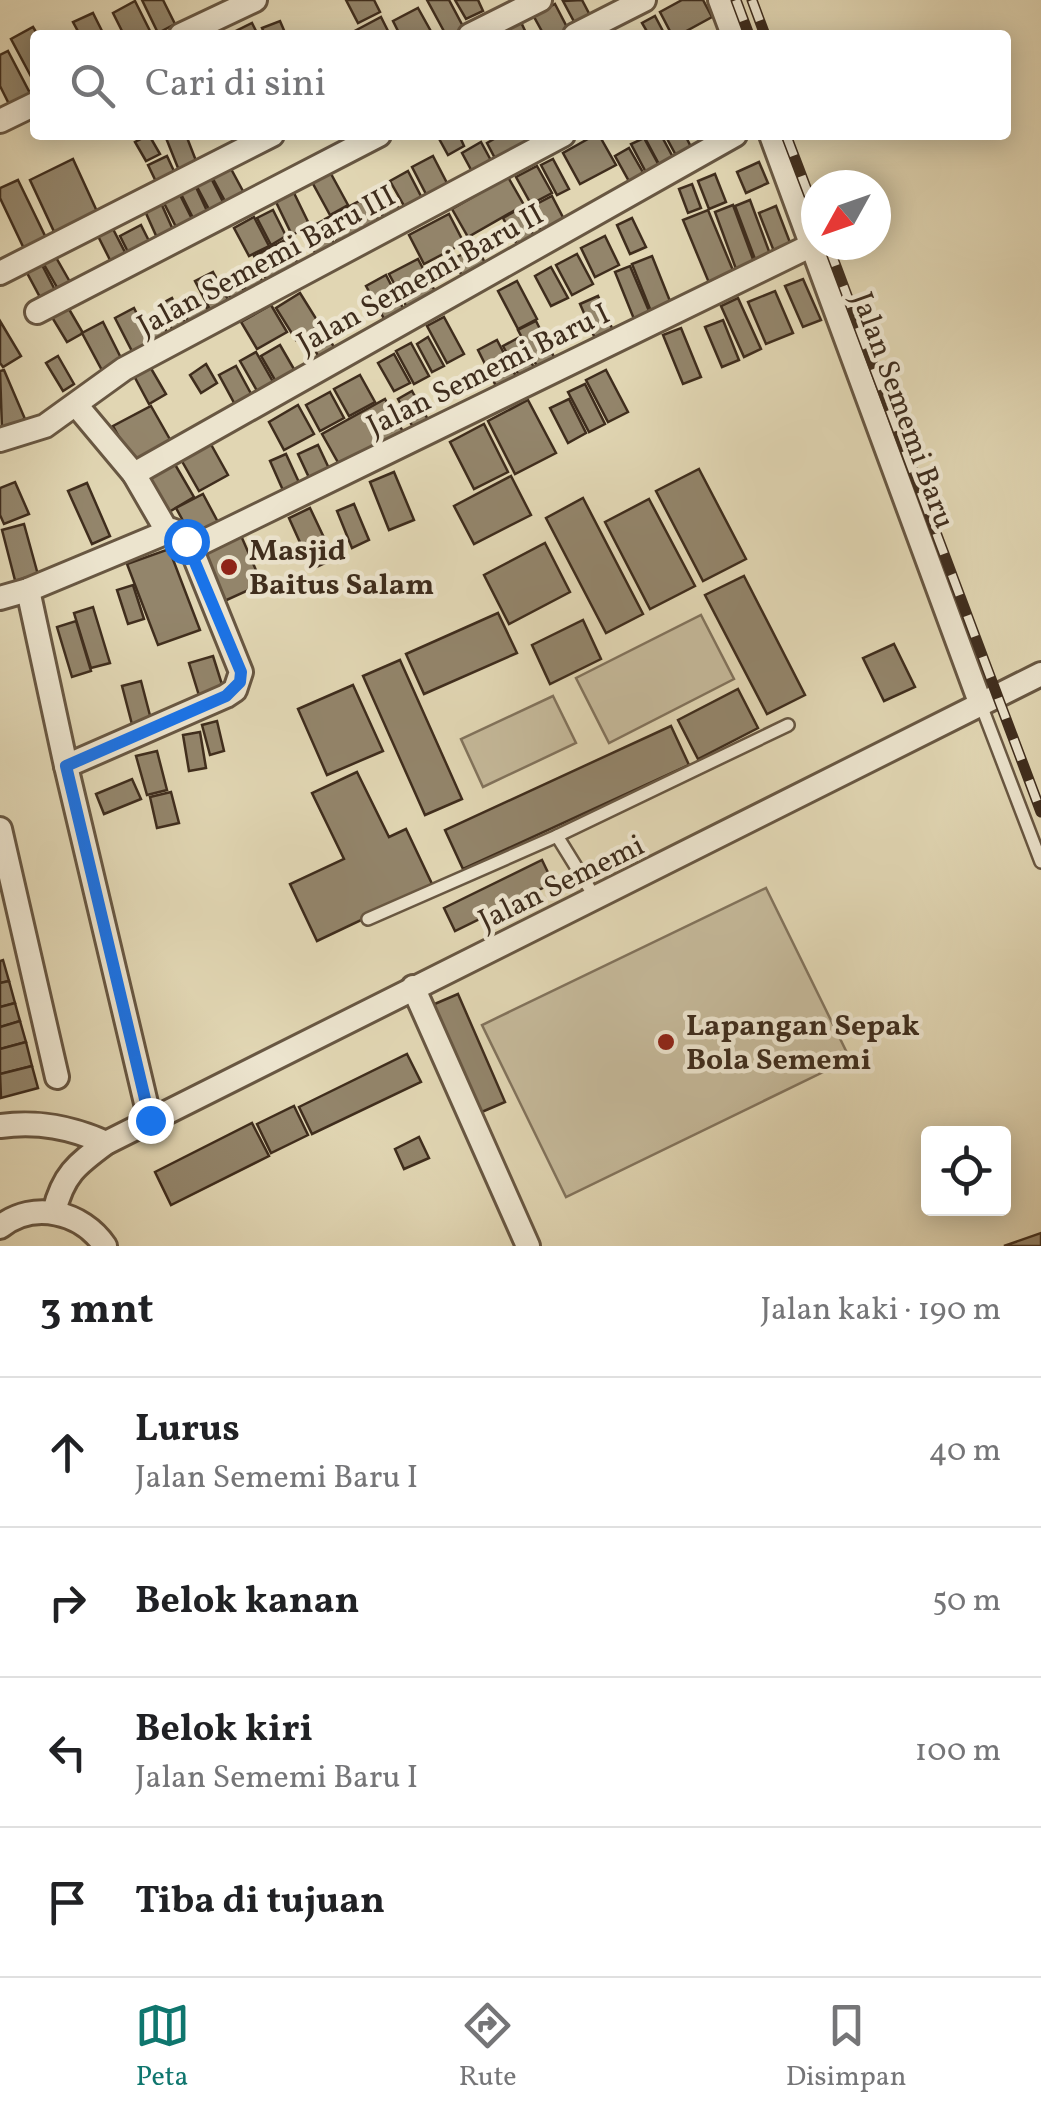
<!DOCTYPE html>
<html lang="id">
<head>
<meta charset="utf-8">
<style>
	:root { --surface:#fff; --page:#f2f2f2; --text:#202124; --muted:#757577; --line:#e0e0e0; --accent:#0f766e }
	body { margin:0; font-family:Vollkorn,serif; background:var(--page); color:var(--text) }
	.controls { position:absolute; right:30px; bottom:30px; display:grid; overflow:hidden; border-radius:10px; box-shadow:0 5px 25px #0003 }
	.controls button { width:90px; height:90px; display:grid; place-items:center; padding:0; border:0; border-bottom:2px solid var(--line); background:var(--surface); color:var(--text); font:50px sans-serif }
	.compass { position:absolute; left:801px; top:170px; width:90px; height:90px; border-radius:50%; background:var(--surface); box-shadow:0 5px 25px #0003; rotate:230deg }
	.stop { position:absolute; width:30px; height:30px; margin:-22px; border:8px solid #1a73e8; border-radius:50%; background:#fff }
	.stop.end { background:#1a73e8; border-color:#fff; box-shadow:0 2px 10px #0008 }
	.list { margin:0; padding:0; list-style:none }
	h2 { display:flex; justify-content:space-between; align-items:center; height:130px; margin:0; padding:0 40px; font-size:42px }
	h2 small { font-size:32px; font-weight:400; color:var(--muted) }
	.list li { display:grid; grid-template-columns:65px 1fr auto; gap:30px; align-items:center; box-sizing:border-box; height:150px; padding:0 40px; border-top:2px solid var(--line) }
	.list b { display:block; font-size:38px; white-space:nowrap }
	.list p { margin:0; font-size:32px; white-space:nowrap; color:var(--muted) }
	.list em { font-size:32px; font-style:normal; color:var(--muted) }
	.icon { flex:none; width:55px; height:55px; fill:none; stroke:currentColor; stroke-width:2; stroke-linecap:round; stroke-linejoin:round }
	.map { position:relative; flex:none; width:1041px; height:1246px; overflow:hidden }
	.search { position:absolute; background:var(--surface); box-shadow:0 5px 25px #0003; left:30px; right:30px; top:30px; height:110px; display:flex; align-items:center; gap:25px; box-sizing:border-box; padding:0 35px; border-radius:10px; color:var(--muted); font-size:38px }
	.sheet { height:730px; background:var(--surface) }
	nav { display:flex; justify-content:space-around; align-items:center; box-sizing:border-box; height:140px; border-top:2px solid var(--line); background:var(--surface); font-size:28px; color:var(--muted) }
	nav a { display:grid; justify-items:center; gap:5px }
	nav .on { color:var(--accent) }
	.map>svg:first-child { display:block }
	.green { fill:#c5b99a; stroke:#82735c; stroke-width:2.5 }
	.building { fill:#93856b; stroke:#3f2d1d; stroke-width:2.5 }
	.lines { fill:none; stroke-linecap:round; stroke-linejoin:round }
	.service-casing { stroke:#685742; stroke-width:16 }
	.minor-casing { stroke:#685742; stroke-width:28 }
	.service { stroke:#ece4ce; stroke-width:11 }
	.minor { stroke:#ece4ce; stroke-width:22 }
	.rail-casing { stroke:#3f2d1d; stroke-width:11 }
	.rail { stroke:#ece4ce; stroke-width:8; stroke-dasharray:22; stroke-linecap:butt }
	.route { stroke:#1a73e8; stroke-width:12 }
	.poi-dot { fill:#8f2418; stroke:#ece4ce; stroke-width:4 }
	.labels { text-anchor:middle; stroke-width:9; stroke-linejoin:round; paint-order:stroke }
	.street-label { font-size:30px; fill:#3f2d1d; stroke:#ece4ce }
	.poi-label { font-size:30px; font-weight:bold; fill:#3f2d1d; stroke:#ece4ce; text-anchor:start }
</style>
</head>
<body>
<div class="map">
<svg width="1041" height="1246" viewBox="0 0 1041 1246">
	<rect width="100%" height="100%" fill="#e1d6b3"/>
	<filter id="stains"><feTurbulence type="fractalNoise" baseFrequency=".002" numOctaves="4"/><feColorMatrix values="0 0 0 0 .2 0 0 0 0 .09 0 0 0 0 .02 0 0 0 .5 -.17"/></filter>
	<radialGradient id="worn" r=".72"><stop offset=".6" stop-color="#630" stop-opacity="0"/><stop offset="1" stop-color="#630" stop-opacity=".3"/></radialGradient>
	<g class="green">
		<polygon points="701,615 734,679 609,743 576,678"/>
		<polygon points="553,696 576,743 483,787 461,739"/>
		<polygon points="766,888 850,1059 566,1197 482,1025"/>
	</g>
	<g class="building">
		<polygon points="142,0 163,0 175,24 158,33"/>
		<polygon points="346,0 374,0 380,12 358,23"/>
		<polygon points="427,0 449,0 466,32 446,35"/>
		<polygon points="455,0 478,0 483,11 466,19"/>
		<polygon points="582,0 593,21 578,29 563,1"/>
		<polygon points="682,0 703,0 712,17 679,35 672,35 660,12"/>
		<polygon points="135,1 152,35 124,35 113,13"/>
		<polygon points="555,4 569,31 562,35 544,35 533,15"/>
		<polygon points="418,8 433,35 400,35 393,21"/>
		<polygon points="93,13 104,35 80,35 73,22"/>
		<polygon points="655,16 665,35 649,35 642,23"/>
		<polygon points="381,17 390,35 347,35"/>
		<polygon points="520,20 527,35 506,35 503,28"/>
		<polygon points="280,21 286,35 265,35 262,28"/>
		<polygon points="252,23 258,35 235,35 234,32"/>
		<polygon points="33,27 38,35 35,35 35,84 11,39"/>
		<polygon points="8,51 32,97 11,108 0,86 0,55"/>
		<polygon points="149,135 160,154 146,161 135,142"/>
		<polygon points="174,135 186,135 200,171 182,178 166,138"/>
		<polygon points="437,135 459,135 464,146 448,155"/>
		<polygon points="501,135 538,135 542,143 499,166 487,143"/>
		<polygon points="595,135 599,135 616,165 580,184 563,153"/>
		<polygon points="650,135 661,135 675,161 661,168 645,138"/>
		<polygon points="665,135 685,135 693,151 678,159"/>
		<polygon points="644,138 662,171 649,178 631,144"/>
		<polygon points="481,142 494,166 475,177 462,153"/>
		<polygon points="629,148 645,176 630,183 615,156"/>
		<polygon points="167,156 179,182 160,190 148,165"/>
		<polygon points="433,156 448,185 427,196 412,167"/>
		<polygon points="73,159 100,218 57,238 30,180"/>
		<polygon points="553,159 569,189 557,195 541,165"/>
		<polygon points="759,162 768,183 746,193 737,172"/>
		<polygon points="537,166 552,193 531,204 516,177"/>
		<polygon points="230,167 244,193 226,203 212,177"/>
		<polygon points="408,171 424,202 407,211 390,181"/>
		<polygon points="330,172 348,205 330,215 312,182"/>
		<polygon points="715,174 726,202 709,209 698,181"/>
		<polygon points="210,176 226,208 212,215 195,183"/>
		<polygon points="508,177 524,205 468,237 452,209"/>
		<polygon points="18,180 49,244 27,255 0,198 0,188"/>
		<polygon points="692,184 701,208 688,213 679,189"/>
		<polygon points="195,185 208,213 194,220 180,192"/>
		<polygon points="387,187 403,216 387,224 372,195"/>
		<polygon points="294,193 310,226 292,235 276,202"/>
		<polygon points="180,195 193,221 177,229 164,203"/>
		<polygon points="552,196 568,227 545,239 529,208"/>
		<polygon points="367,197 383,229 342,251 325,219"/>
		<polygon points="750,200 773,262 758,267 735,206"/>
		<polygon points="161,203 174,232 158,240 145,211"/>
		<polygon points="733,205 757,270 739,277 715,212"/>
		<polygon points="776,206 794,253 777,259 759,213"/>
		<polygon points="519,209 538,243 521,252 503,218"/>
		<polygon points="273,210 286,236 271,245 257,218"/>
		<polygon points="708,210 737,280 712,290 683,220"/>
		<polygon points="449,214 464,243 424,264 409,235"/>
		<polygon points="254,217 269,246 249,256 234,228"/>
		<polygon points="632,218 646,247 630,254 617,225"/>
		<polygon points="322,221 339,253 320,262 303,231"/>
		<polygon points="141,225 152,247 131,258 120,236"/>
		<polygon points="113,229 128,258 113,266 98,236"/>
		<polygon points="605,236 619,265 595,277 581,248"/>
		<polygon points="285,240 303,273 272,290 254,256"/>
		<polygon points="477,247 489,271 466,283 453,259"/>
		<polygon points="54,254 70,282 58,289 42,261"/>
		<polygon points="577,254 593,284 572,295 556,265"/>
		<polygon points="652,256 674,311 654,319 632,264"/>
		<polygon points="418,259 438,297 410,313 389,274"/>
		<polygon points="41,263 56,292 41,299 26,271"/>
		<polygon points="630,266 652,318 636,324 615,272"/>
		<polygon points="551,267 568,298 551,306 535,276"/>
		<polygon points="213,272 232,307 214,317 195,281"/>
		<polygon points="257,272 268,291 252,300 241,281"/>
		<polygon points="386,275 406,314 387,324 366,286"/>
		<polygon points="803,279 821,320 803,327 785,286"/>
		<polygon points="238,281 249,299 235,306 225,288"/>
		<polygon points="517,281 537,319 518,329 498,291"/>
		<polygon points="775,291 793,333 766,344 748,302"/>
		<polygon points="300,293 320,325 296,340 276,308"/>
		<polygon points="598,296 615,335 597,343 580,304"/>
		<polygon points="172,298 186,324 173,331 159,305"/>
		<polygon points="738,298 761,349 744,357 721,306"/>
		<polygon points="204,303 214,321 194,331 184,314"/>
		<polygon points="66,304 83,333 67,342 50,314"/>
		<polygon points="271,305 287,332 257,349 241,322"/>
		<polygon points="134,308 153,346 134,355 115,318"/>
		<polygon points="158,313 169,337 155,344 144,320"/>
		<polygon points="444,317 464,354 447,363 427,326"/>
		<polygon points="723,320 739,360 722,367 705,327"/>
		<polygon points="0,321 21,356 3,367 0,363"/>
		<polygon points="536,321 556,361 539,370 518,330"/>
		<polygon points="103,322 124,364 104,374 82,333"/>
		<polygon points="322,326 339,356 323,365 307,335"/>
		<polygon points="681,328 701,377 683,384 663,335"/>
		<polygon points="428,337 444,366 432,372 417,344"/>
		<polygon points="518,338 537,373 522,381 503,346"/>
		<polygon points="497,340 519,382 499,392 478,350"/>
		<polygon points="411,343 429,376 414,384 396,351"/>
		<polygon points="280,345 298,376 279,387 261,356"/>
		<polygon points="256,352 276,387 260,396 240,361"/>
		<polygon points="394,354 410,383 394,391 378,363"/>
		<polygon points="58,356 74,384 63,391 46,363"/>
		<polygon points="206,364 217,383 201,393 190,375"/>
		<polygon points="149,365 166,394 149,404 133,374"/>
		<polygon points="236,366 255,401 238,410 219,375"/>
		<polygon points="4,370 25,419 2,429 0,371"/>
		<polygon points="606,370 628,412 608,422 586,380"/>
		<polygon points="360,375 375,402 349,416 334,389"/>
		<polygon points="585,384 605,424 589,432 568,392"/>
		<polygon points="412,391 431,425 416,433 398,399"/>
		<polygon points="330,392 344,418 320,431 306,405"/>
		<polygon points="385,399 407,439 344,473 322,434"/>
		<polygon points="569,399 586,433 568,443 550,408"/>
		<polygon points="528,400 556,453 515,474 488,421"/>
		<polygon points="298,405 314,434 284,450 269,422"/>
		<polygon points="151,406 172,443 134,464 113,426"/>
		<polygon points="484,424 508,472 474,489 450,442"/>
		<polygon points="208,439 228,475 199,491 179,456"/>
		<polygon points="318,445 333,477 313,486 298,454"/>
		<polygon points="286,454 302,489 286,497 270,461"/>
		<polygon points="173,461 194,497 164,515 143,478"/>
		<polygon points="699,469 746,559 703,581 656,491"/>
		<polygon points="394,472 414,520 389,530 370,482"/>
		<polygon points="511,476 531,515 474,544 454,506"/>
		<polygon points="15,482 29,514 4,524 0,515 0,488"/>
		<polygon points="87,483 110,536 92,544 68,491"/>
		<polygon points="203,494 219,524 193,539 176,508"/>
		<polygon points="583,498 643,614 606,633 546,518"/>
		<polygon points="649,499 695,586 650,609 605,522"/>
		<polygon points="354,504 369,540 352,548 337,511"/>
		<polygon points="310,508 334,559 312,569 289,518"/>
		<polygon points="24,524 40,582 17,588 2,530"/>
		<polygon points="239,531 262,584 220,603 195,549"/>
		<polygon points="545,543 570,592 509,624 484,575"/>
		<polygon points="169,549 200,630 158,645 127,564"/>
		<polygon points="744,576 805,695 767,714 705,595"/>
		<polygon points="133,585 144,619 128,624 117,590"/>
		<polygon points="93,607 110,663 91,668 74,613"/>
		<polygon points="498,613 517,653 424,694 406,654"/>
		<polygon points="583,620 601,659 550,684 532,645"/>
		<polygon points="76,621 91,671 72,677 57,627"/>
		<polygon points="894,644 915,687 884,701 863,658"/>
		<polygon points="213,656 225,694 201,702 189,663"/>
		<polygon points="400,660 462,799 425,815 363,676"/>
		<polygon points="141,681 153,727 134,732 122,686"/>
		<polygon points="353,685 383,751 327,775 298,709"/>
		<polygon points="738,689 758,728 698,759 678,720"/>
		<polygon points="217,721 224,751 210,755 202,725"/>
		<polygon points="671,726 689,765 463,869 445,830"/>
		<polygon points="200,732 206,768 189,771 183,735"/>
		<polygon points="157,751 167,790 147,795 136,756"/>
		<polygon points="357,772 389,837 406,829 433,886 317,941 290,884 344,859 312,793"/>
		<polygon points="132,779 141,799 104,814 96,794"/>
		<polygon points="171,792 179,823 157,828 150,797"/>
		<polygon points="542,860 553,883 455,931 444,908"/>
		<polygon points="3,960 9,981 0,983 0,961"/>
		<polygon points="9,981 15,1003 0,1007 0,983"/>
		<polygon points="458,994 505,1102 477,1114 430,1006"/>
		<polygon points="15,1003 20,1021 0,1027 0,1007"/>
		<polygon points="20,1021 26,1042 0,1049 0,1027"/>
		<polygon points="26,1042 32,1066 0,1074 0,1049"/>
		<polygon points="407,1054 421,1082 312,1134 299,1107"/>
		<polygon points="32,1066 38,1088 1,1098 0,1074"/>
		<polygon points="294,1106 308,1135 271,1153 257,1124"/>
		<polygon points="252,1123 269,1156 171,1205 155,1172"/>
		<polygon points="419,1137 429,1158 404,1169 395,1149"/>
		<polygon points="1041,1233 1041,1246 1004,1246"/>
	</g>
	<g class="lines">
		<g class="service-casing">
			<g id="service">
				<polyline points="981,705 1041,862"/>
				<polyline points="557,836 788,725"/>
				<polyline points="368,919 557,836 596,899"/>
			</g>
		</g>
		<g class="minor-casing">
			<g id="minor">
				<polyline points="720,0 733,35"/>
				<polyline points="181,35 255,0"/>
				<polyline points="470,35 540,0"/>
				<polyline points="575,35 644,0"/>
				<polyline points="0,121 35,104"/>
				<polyline points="771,135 981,705"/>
				<polyline points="0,273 272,135"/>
				<polyline points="37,312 379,135"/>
				<polyline points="77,406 134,474 167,531"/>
				<polyline points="0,440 45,426 124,369 563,135"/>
				<polyline points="134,474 735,135"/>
				<polyline points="191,548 812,245"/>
				<polyline points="28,590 66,766 150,1120"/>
				<polyline points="0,598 28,590 172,530 179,533 191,548 241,672 235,690 226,696 66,766"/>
				<polyline points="0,829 57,1077"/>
				<polyline points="413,987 528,1246"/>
				<path d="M0,1126C38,1121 71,1127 106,1143"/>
				<path d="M54,1212C63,1175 76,1165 106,1143L1041,674"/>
				<path d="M0,1227C34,1200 82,1212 105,1246"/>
			</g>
		</g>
		<use href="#service" class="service"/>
		<use href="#minor" class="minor"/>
		<g class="rail-casing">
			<g id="rail">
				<polyline points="736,0 749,35"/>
				<polyline points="752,0 765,35"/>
				<polyline points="786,135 816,214"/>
				<polyline points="828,245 1041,812"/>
			</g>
		</g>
		<use href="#rail" class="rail"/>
	</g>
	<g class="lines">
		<polyline class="route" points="150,1120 66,766 226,696 240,682 241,672 186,541"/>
	</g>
	<g class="poi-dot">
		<circle cx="229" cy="567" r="10"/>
		<circle cx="666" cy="1042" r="10"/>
	</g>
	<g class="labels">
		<g class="street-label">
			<text transform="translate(266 260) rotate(-28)" y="10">Jalan Sememi Baru III</text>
			<text transform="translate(420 278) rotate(-29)" y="10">Jalan Sememi Baru II</text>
			<text transform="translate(488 369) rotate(-26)" y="10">Jalan Sememi Baru I</text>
			<text transform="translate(904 410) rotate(70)" y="10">Jalan Sememi Baru</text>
			<text transform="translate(561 882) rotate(-26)" y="10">Jalan Sememi</text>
		</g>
		<g class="poi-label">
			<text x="249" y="560">Masjid<tspan x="249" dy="34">Baitus Salam</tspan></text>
			<text x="686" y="1035">Lapangan Sepak<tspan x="686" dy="34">Bola Sememi</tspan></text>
		</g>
	</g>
	<rect width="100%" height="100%" filter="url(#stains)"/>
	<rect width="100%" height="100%" fill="url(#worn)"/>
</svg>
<div class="controls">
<button><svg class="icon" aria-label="locate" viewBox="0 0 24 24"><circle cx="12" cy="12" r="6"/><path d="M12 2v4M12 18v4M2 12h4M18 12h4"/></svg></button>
</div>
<svg class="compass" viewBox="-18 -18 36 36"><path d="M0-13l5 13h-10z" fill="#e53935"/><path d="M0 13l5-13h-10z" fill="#757577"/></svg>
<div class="stop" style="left:186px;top:541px"></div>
<div class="stop end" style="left:150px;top:1120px"></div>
<div class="search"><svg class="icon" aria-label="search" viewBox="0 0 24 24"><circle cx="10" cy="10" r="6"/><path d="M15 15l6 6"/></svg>Cari di sini</div>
</div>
<section class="sheet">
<h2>3 mnt<small>Jalan kaki · 190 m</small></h2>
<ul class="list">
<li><svg class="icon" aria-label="ahead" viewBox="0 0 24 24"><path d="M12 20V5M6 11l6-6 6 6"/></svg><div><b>Lurus</b><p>Jalan Sememi Baru I</p></div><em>40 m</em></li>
<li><svg class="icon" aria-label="right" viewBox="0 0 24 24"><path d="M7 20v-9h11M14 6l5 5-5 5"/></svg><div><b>Belok kanan</b></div><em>50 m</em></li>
<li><svg class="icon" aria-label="left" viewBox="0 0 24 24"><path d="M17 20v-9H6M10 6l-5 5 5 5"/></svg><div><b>Belok kiri</b><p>Jalan Sememi Baru I</p></div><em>100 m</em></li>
<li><svg class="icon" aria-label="arrive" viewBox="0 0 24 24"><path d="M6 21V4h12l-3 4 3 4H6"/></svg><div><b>Tiba di tujuan</b></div></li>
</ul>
</section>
<nav>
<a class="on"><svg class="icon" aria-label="map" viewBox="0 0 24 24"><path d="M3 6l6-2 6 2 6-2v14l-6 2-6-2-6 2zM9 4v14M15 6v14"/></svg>Peta</a>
<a><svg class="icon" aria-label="directions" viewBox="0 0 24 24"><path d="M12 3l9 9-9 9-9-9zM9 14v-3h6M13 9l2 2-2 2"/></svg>Rute</a>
<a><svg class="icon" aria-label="saved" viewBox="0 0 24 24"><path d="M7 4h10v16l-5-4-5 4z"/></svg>Disimpan</a>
</nav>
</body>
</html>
